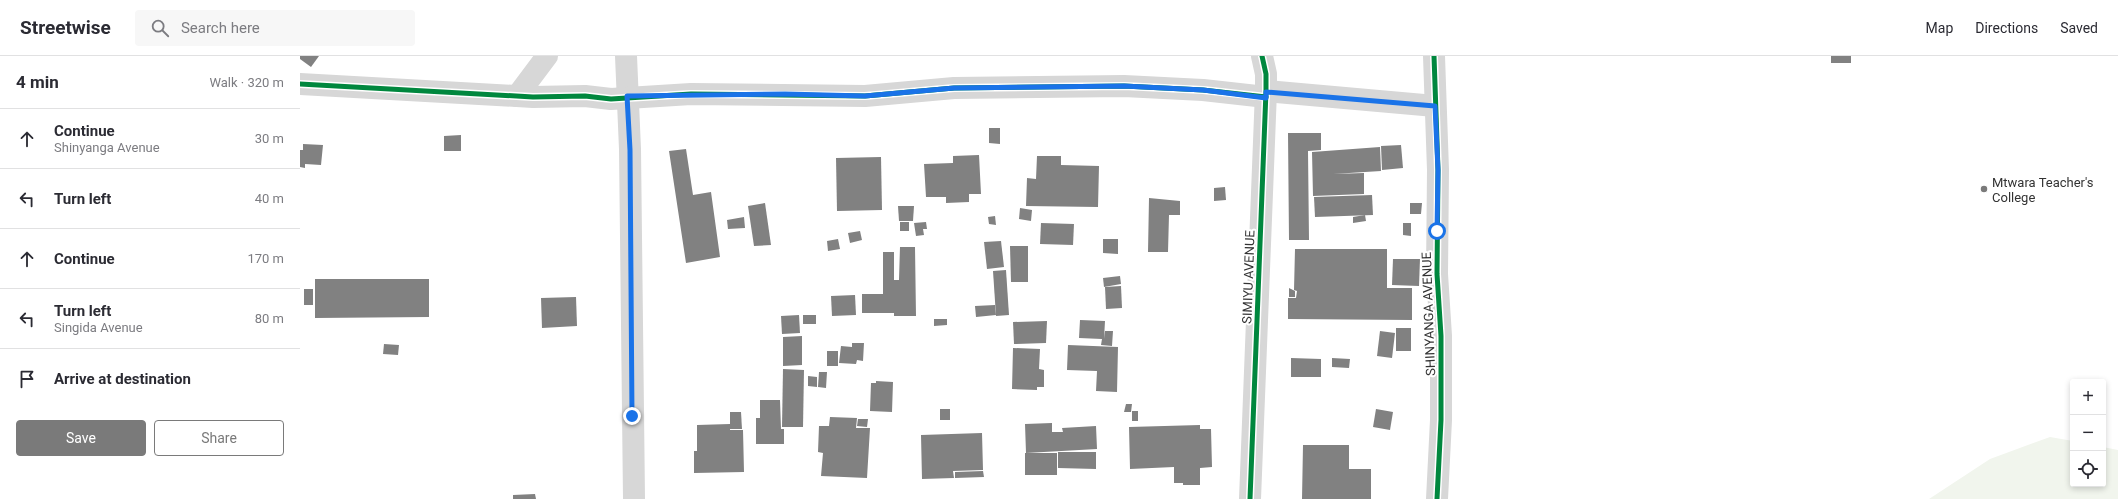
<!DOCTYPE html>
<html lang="en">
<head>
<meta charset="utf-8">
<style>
	:root { --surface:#fff; --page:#f7f7f7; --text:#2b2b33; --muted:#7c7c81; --line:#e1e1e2; --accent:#7a7a7a }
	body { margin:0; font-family:Roboto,sans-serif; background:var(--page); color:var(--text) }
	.controls { position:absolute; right:12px; bottom:12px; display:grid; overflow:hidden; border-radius:4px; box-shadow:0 2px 6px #0003 }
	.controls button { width:36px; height:36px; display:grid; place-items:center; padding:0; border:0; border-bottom:1px solid var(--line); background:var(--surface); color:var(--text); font:20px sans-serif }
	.stop { position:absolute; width:12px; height:12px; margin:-9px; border:3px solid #1a73e8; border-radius:50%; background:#fff }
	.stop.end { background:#1a73e8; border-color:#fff; box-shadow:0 1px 4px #0008 }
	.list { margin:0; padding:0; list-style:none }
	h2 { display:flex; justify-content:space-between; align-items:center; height:52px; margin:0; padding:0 16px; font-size:17px }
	h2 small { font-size:13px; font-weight:400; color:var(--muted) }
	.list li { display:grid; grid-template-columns:26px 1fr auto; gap:12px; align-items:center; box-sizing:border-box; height:60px; padding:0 16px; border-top:1px solid var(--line) }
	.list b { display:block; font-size:15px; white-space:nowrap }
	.list p { margin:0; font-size:13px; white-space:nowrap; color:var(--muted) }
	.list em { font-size:13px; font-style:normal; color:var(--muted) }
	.actions { display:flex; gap:8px; padding:12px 16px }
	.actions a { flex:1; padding:9px 0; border:1px solid var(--accent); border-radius:4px; text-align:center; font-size:14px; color:var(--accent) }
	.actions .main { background:var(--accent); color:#fff }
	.icon { flex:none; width:22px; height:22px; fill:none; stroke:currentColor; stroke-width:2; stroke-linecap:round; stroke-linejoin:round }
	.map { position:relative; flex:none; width:1818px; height:443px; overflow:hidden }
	header { display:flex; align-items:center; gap:24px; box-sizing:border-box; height:56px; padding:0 20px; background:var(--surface); border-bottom:1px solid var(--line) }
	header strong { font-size:19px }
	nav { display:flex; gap:22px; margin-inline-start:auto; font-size:14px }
	.search { width:280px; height:36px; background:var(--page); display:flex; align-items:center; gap:10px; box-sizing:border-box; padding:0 14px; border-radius:4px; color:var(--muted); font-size:15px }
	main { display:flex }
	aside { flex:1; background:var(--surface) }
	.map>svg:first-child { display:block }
	.green { fill:#f1f5ed }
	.building { fill:#818181 }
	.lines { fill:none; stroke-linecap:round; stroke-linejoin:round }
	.minor { stroke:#d7d7d7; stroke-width:22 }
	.cycleway-casing { stroke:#fff; stroke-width:8 }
	.cycleway { stroke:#00873e; stroke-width:5 }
	.route { stroke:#1a73e8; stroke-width:5 }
	.poi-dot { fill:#7a7a7a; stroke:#fff; stroke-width:1.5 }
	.labels { text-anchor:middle; stroke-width:4; stroke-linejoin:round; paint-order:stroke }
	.poi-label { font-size:13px; fill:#333; stroke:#fff; text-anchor:start }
	.street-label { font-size:13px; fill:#333; stroke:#fff }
</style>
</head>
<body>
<header>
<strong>Streetwise</strong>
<div class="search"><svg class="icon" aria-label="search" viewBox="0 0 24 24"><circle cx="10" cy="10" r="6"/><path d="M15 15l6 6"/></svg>Search here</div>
<nav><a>Map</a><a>Directions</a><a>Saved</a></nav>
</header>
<main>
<aside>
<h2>4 min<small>Walk · 320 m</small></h2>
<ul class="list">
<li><svg class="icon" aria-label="ahead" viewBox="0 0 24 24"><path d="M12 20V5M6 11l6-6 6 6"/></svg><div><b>Continue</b><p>Shinyanga Avenue</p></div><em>30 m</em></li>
<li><svg class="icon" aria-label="left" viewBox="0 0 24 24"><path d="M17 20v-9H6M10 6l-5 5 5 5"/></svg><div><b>Turn left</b></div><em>40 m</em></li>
<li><svg class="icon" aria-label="ahead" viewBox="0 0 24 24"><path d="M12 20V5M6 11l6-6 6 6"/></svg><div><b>Continue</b></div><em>170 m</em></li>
<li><svg class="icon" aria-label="left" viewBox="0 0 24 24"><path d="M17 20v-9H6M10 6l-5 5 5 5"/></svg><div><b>Turn left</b><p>Singida Avenue</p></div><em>80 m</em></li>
<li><svg class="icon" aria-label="arrive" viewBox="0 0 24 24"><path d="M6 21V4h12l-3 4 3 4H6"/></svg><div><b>Arrive at destination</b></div></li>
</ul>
<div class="actions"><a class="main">Save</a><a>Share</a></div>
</aside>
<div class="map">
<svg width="1818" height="443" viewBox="0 0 1818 443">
	<rect width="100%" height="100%" fill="#fff"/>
	<polygon class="green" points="1750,381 1773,385 1773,428 1803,428 1803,391 1818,394 1818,443 1629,443 1690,403"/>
	<g class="building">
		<polygon points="0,0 19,0 11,11 0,3"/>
		<rect x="1531" y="0" width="20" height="7"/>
		<polygon points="689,72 700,72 700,88 689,87"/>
		<polygon points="988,77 1021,77 1021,94 1008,95 1009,184 989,184"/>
		<polygon points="161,79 161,95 144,95 144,80"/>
		<polygon points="3,88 23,89 21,109 5,108 5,112 0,111 0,94 3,94"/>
		<polygon points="1101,89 1103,112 1082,114 1081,90"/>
		<polygon points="1080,91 1081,115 1033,118 1064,117 1064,138 1013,140 1012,96"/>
		<polygon points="386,93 393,139 411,136 420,201 386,207 369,95"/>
		<polygon points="679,99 681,138 669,138 669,146 646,147 646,141 626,141 624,108 653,107 653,100"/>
		<polygon points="737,100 761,100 761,109 799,110 798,151 726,150 727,122 736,123"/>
		<polygon points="581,101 582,154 537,155 536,102"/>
		<polygon points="925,131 926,144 914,145 914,132"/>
		<polygon points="1072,139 1073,159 1015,161 1014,141"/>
		<polygon points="849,142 880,145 880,159 869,159 868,196 848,196"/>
		<polygon points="465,147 471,189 454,190 448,150"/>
		<polygon points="1110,147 1122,147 1121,158 1110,158"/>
		<polygon points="598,150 614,150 613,165 599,165"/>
		<polygon points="720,152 732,154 731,165 719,163"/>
		<polygon points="1065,159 1066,165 1053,167 1053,161"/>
		<polygon points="695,160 696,169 689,168 688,161"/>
		<polygon points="444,161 445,172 428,173 427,164"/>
		<rect x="600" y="166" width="9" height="9"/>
		<polygon points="626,166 627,173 623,173 624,179 616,180 614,167"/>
		<polygon points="741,167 774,168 773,189 740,188"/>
		<polygon points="1103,167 1111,167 1111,180 1103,179"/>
		<polygon points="560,175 562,184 550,187 548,177"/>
		<polygon points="538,183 540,193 528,195 527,185"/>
		<polygon points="803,183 818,183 818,198 803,197"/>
		<polygon points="701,185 704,211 687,213 684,186"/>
		<polygon points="710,190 728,190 728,226 711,226"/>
		<polygon points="600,191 615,191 616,260 594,260 594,257 562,257 562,238 583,238 583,196 594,196 594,224 599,224"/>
		<polygon points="995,193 1087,193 1087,232 1112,232 1112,264 988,263 988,242 996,242 997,235 994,234"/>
		<polygon points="1093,203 1120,203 1119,230 1092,229"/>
		<polygon points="706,214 709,259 696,260 693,215"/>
		<polygon points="820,220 821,228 804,231 803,222"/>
		<polygon points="15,223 129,223 129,261 15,262"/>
		<polygon points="821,230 822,252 806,253 805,231"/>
		<polygon points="989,232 995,235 995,241 989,241"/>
		<rect x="4" y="233" width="9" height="16"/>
		<polygon points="555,239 556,259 532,260 531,240"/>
		<polygon points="276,241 277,270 242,272 241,242"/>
		<polygon points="695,249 696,259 676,261 675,250"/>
		<polygon points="499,259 500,277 482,278 481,260"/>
		<rect x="503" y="259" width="13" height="9"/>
		<polygon points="634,263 647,263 647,269 634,270"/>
		<polygon points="780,264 805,265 804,283 805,275 813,275 812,290 801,289 802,283 779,282"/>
		<polygon points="747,265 746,287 714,288 713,266"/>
		<rect x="1096" y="272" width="15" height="23"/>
		<polygon points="1080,275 1095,277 1092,302 1077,300"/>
		<polygon points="502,280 502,309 483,310 483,281"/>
		<polygon points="552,287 564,287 563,305 557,304 556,308 539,307 541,290 552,291"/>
		<polygon points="84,288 99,289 98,299 83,298"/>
		<polygon points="768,289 818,291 817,336 796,335 797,315 767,314"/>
		<polygon points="713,292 740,293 739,313 744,314 744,331 737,331 737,334 712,333"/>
		<rect x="527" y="295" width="11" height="15"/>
		<polygon points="991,302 1021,303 1021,321 991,321"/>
		<polygon points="1032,302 1050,303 1049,312 1032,311"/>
		<polygon points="483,313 504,314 503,371 482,371"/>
		<polygon points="519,316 527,316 526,332 518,331"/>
		<polygon points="508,320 517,321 517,331 508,330"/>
		<polygon points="576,325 593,326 592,356 570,355 571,327 576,327"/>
		<polygon points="460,344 480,344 481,373 484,373 484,388 456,388 456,362 460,362"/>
		<polygon points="826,348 832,348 831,356 824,356"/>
		<rect x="640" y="353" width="10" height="11"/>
		<polygon points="1076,353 1093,356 1090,374 1073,371"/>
		<rect x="832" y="355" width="6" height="10"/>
		<polygon points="430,356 441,356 442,373 430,373"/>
		<polygon points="530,361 557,362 556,372 570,372 567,422 521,420 523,397 518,396 519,370 529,370"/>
		<polygon points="558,363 568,363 567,371 557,370"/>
		<polygon points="752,367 752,376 763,376 762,372 796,370 797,393 726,397 725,368"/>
		<polygon points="430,368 430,374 443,374 444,416 394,417 394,395 397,395 397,369"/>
		<polygon points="900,369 900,373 911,373 912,411 900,412 900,429 883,429 883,427 874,427 874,411 830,413 829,371"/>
		<polygon points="682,377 683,414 653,415 654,422 622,423 621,379"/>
		<polygon points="1003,389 1049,389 1049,413 1071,413 1071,443 1002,443"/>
		<polygon points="758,396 796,396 796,413 758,412"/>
		<rect x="725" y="397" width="32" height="22"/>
		<polygon points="683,415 684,421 655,422 655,416"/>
		<polygon points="235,438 236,443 213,443 213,439"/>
	</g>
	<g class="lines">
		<g class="minor">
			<polyline points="326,0 330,93 334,443"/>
			<polyline points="1134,0 1138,114 1137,218 1141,280 1141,364 1137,443"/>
			<polyline points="0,28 233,41 285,40 311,43 391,38 565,40 654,32 824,30 903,34 966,41"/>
			<polyline points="966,35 1135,50"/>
			<polyline points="217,40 247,0"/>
			<polyline points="950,443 966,35 966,18 962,0"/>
		</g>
		<g class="cycleway-casing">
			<g id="cycleway">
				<polyline points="1134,0 1138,114 1137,218 1141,280 1141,364 1137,443"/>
				<polyline points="0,28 233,41 285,40 311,43 391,38 565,40 654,32 824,30 903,34 966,41"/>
				<polyline points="950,443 966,35 966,18 962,0"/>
			</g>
		</g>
		<use href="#cycleway" class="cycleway"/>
	</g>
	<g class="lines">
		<polyline class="route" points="332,360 330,94 327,40 485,38 565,40 654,32 824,30 903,34 966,42 966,36 1135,50 1138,114 1137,175"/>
	</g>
	<circle class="poi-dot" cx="1684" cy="133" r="4"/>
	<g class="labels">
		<g class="poi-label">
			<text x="1692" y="131">Mtwara Teacher's<tspan x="1692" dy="15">College</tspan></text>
		</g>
		<g class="street-label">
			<text transform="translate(948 221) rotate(-88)" y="5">SIMIYU AVENUE</text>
			<text transform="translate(1128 258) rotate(-92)" y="5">SHINYANGA AVENUE</text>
		</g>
	</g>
</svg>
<div class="controls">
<button>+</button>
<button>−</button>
<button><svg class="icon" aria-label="locate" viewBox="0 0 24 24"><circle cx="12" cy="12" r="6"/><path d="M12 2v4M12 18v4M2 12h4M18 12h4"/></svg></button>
</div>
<div class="stop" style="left:1137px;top:175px"></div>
<div class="stop end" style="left:332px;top:360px"></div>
</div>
</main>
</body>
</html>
